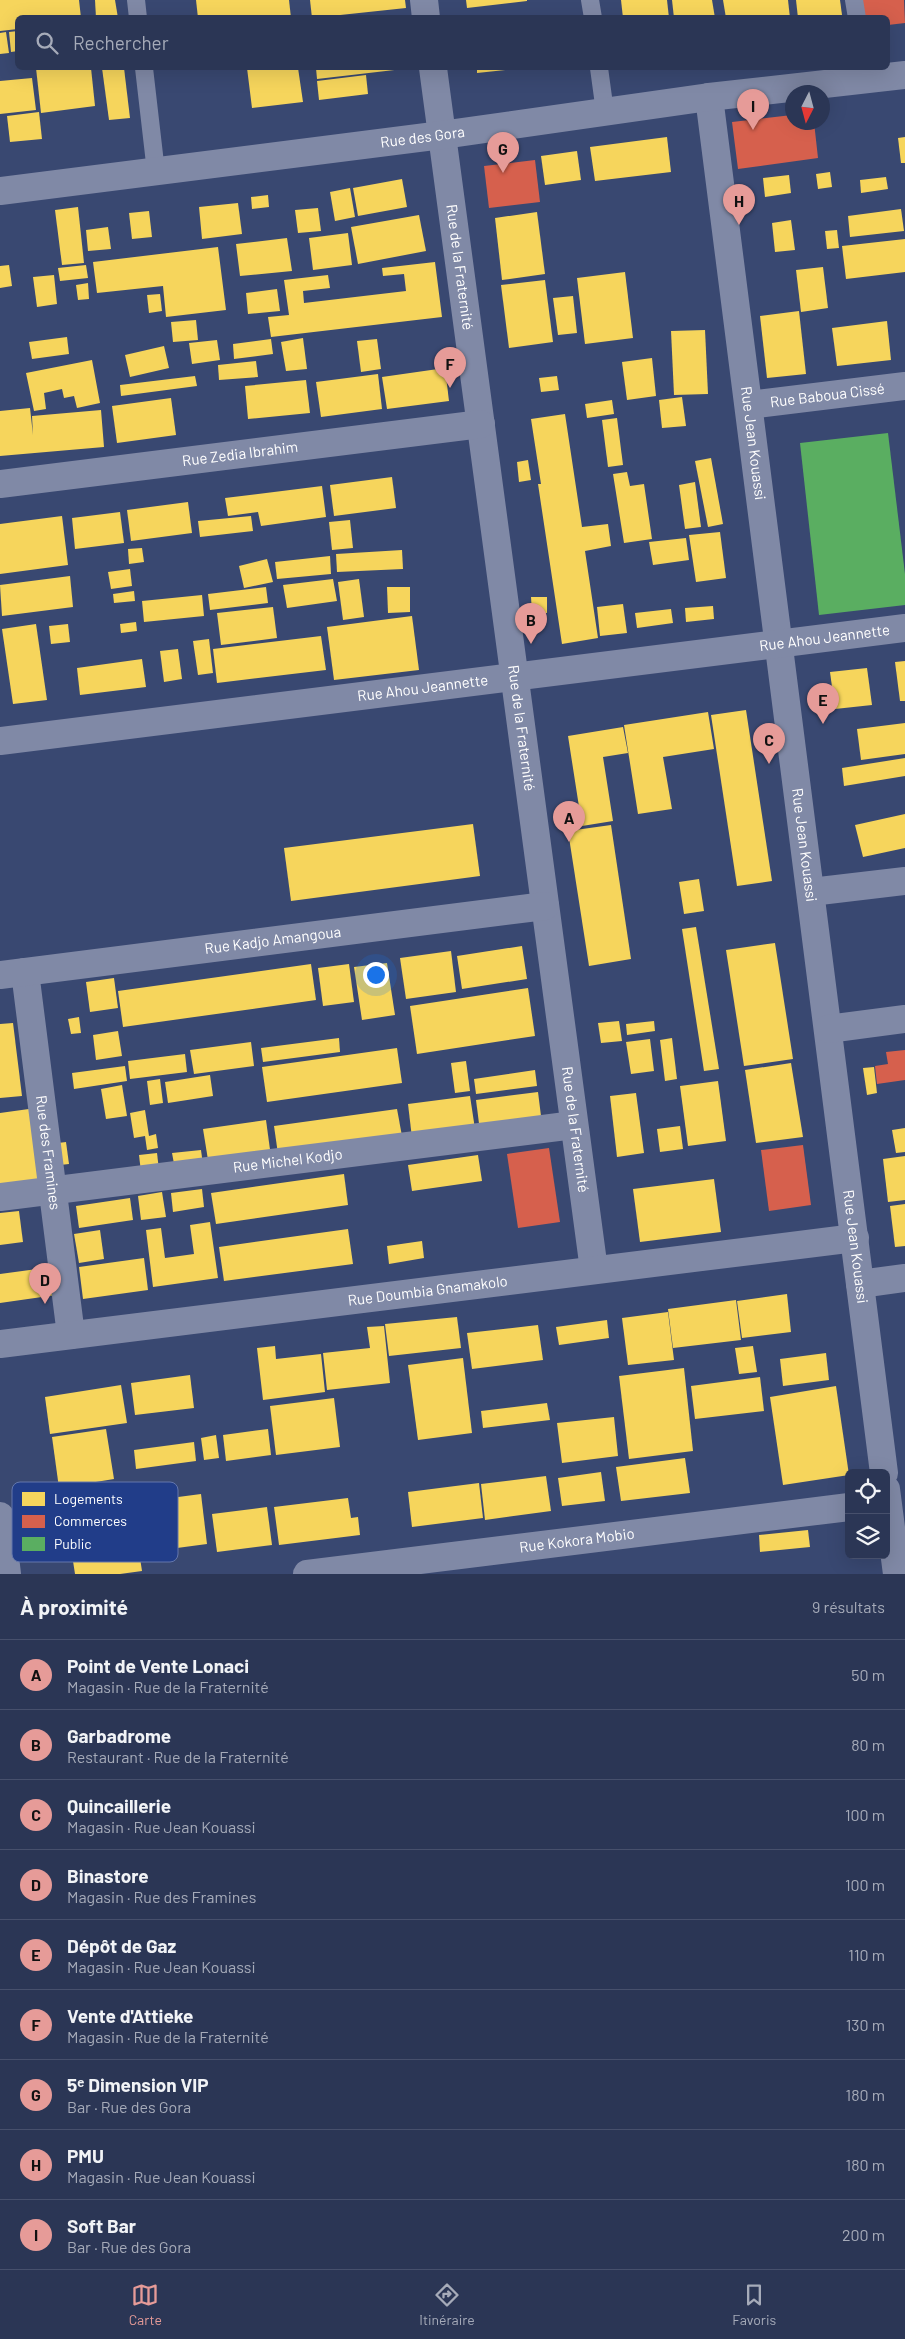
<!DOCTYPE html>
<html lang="fr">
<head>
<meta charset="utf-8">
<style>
	:root { --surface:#2b3655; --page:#37415f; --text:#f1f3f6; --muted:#a6abb9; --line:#47506c; --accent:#e69b98 }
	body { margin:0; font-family:Barlow,sans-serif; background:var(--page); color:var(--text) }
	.controls { position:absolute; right:15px; bottom:15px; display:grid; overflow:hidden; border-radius:8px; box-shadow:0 5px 20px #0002 }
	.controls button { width:45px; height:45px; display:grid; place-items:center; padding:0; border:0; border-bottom:1px solid var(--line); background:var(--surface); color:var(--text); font:25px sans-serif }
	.compass { position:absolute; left:785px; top:85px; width:45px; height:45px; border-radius:50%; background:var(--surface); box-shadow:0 5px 20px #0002; rotate:186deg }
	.you { position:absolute; left:375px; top:974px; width:18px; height:18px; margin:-12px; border:4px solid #fff; border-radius:50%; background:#1a73e8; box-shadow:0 0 0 8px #1a73e833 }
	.badge { display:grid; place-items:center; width:32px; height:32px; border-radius:50%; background:var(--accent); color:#111; font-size:16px; font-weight:700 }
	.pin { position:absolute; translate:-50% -41px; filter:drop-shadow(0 1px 2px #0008) }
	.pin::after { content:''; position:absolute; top:26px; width:18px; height:15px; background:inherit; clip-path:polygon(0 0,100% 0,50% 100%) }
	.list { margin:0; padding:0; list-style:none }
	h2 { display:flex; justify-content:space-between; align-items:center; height:65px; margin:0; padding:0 20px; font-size:21px }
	h2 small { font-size:16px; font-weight:400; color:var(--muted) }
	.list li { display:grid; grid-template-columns:32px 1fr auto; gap:15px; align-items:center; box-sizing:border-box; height:70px; padding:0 20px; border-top:1px solid var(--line) }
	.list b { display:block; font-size:19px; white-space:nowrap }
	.list p { margin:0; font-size:16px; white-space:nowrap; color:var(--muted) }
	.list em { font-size:16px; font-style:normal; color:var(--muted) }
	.icon { flex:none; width:28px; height:28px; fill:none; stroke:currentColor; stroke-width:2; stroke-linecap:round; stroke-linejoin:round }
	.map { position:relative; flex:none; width:905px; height:1574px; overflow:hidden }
	.search { position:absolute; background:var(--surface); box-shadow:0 5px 20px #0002; left:15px; right:15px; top:15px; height:55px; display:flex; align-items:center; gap:12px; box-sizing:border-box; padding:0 18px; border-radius:8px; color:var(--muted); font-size:19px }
	.sheet { height:695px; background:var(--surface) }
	nav { display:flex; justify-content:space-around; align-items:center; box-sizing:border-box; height:70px; border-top:1px solid var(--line); background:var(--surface); font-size:14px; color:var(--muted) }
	nav a { display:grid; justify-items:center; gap:2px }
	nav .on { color:var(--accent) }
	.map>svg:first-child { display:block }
	.homes { fill:#f6d55c }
	.shops { fill:#d6604d }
	.public { fill:#5aae61 }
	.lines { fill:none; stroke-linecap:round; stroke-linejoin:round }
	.service { stroke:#8089a6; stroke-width:18 }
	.minor { stroke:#8089a6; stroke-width:28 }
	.labels { text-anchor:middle; stroke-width:5; stroke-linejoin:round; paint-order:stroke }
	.street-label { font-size:15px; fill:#fff; stroke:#213d89 }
	.key { fill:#213d89; stroke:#6477ac; stroke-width:1 }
	.key-label { font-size:14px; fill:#fff }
</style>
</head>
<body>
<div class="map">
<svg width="905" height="1574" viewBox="0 0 905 1574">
	<rect width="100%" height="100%" fill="#394871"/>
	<g class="homes">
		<polygon points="0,0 79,0 81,18 18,18 18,29 0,31"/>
		<polygon points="95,0 115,0 118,18 96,18"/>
		<polygon points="196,0 289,0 291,18 198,18"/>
		<polygon points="310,0 405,0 406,8 312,18"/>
		<polygon points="466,0 527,0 527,1 467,8"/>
		<polygon points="621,0 667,0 669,18 623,18"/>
		<polygon points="672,0 712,0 715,18 674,18"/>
		<polygon points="723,0 788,0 790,18 726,18"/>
		<polygon points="796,0 840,0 842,15 798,18"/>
		<polygon points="18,31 18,51 11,52 9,32"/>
		<polygon points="6,32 9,53 0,54 0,33"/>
		<polygon points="36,68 91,68 95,106 41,113"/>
		<polygon points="102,68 124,68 130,118 109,120"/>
		<polygon points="247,68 298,68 303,102 252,108"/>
		<polygon points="316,68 403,68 403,69 317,79"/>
		<polygon points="477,68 514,68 515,69 477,73"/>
		<polygon points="366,75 368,94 319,100 317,81"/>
		<polygon points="32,78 36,110 0,114 0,81"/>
		<polygon points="39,112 42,139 10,142 7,116"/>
		<polygon points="667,137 671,172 595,181 590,147"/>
		<polygon points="905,137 905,163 901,163 898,138"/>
		<polygon points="577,151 581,180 545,185 541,156"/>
		<polygon points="830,172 832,187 818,189 816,174"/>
		<polygon points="789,175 791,193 765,197 763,178"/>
		<polygon points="886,177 888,189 861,193 860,180"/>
		<polygon points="402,179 407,207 358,216 353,188"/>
		<polygon points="350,188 355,217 335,221 330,192"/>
		<polygon points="268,195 269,207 252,209 251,197"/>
		<polygon points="238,203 242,234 202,239 199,207"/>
		<polygon points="78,207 84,263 62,265 55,210"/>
		<polygon points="318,208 321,231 298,233 295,210"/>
		<polygon points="901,209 904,231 850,237 848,216"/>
		<polygon points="149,211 152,237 132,239 129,213"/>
		<polygon points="537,212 545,274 502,280 495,218"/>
		<polygon points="419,215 426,251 358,264 351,227"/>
		<polygon points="791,220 795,250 775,252 772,223"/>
		<polygon points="108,227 111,249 88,251 86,230"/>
		<polygon points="837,230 839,248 827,249 825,231"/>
		<polygon points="348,233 352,265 313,270 309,238"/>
		<polygon points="287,238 292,271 240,276 236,244"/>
		<polygon points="905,239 905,272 846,279 842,246"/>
		<polygon points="218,247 226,310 166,317 163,286 97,293 93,262"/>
		<polygon points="435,262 442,317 271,337 268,317 289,315 284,280 328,275 330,288 303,291 304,303 406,291 404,274 383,276 382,268"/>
		<polygon points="9,265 12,286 0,288 0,266"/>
		<polygon points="86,265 88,278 60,281 58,268"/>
		<polygon points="823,267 828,308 801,312 796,270"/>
		<polygon points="625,272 633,338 585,344 577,278"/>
		<polygon points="54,275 57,304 37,307 33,277"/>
		<polygon points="545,280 553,342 509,348 501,285"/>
		<polygon points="88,283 89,299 78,300 76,285"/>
		<polygon points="277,289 280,311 248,314 246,293"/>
		<polygon points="160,294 162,311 149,313 147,295"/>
		<polygon points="573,296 577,333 558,335 553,298"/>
		<polygon points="799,311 806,374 767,378 760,316"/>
		<polygon points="196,320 198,340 173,342 171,322"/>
		<polygon points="887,321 891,360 837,366 832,328"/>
		<polygon points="705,330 708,394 674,395 671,331"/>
		<polygon points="67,337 69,354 32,359 29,342"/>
		<polygon points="303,338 307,369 286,371 281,342"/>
		<polygon points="271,339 273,354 234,359 233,344"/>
		<polygon points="377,339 381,369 361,372 357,341"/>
		<polygon points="217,340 220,360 192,364 189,343"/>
		<polygon points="164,346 169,368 130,377 125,355"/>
		<polygon points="652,358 656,396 627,400 622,362"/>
		<polygon points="92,360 100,403 77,408 74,396 64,398 62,389 44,393 46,409 34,411 26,373"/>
		<polygon points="256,361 258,377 219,380 218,365"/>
		<polygon points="445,368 449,401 387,409 382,377"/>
		<polygon points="378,374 382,409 321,417 316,382"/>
		<polygon points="195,376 197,386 121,396 120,385"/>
		<polygon points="557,376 559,390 541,392 539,378"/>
		<polygon points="306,380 310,413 248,419 245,386"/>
		<polygon points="682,397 686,426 662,428 659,400"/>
		<polygon points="171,398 176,435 117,443 112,406"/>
		<polygon points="612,400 614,414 587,418 585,404"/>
		<polygon points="30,408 33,435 32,416 101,410 104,447 0,456 0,411"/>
		<polygon points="565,414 582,527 608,524 611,546 585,551 598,638 562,644 538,484 541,484 531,419"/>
		<polygon points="617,418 623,465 608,467 602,420"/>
		<polygon points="711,458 723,524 708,527 695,461"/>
		<polygon points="528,460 531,480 519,482 517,462"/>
		<polygon points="627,472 630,486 644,484 652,539 624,543 613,474"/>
		<polygon points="392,477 396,508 334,516 330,485"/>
		<polygon points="695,482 701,527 685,529 679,485"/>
		<polygon points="322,486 326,517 261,526 258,512 228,516 225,498"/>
		<polygon points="188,502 192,533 131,541 127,510"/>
		<polygon points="120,512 124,543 75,549 72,518"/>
		<polygon points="62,516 68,565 0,574 0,524"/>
		<polygon points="251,516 253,531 200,537 198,521"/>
		<polygon points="350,520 353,548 332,550 329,522"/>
		<polygon points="720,532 726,578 696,582 689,535"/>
		<polygon points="686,538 689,560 653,565 649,542"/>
		<polygon points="142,548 144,562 129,564 128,549"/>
		<polygon points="402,550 403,569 337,572 336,554"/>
		<polygon points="330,556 331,574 277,579 275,562"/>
		<polygon points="267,559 273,582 244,588 239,566"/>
		<polygon points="130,569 132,586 111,589 108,572"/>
		<polygon points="70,576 73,607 2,616 0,585"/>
		<polygon points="333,579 337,601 287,608 283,585"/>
		<polygon points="359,579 364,617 343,620 338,582"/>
		<polygon points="266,587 268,603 210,610 208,594"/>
		<polygon points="387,587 410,587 410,612 388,613"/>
		<polygon points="134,591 135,601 114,603 113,594"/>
		<polygon points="202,595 204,616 144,622 142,601"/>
		<polygon points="531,597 547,597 547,613 532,613"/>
		<polygon points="623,604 627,633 600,636 597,607"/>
		<polygon points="713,606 714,619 686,622 685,608"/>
		<polygon points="273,607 277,638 221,645 217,613"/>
		<polygon points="671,609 673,623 637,628 635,613"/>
		<polygon points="412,616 419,670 334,680 327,627"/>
		<polygon points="136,622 137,631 121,633 120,624"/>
		<polygon points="36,624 47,700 13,704 2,629"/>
		<polygon points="68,624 70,642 51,644 49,626"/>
		<polygon points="321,636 326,670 217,683 213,649"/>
		<polygon points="209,639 213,673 198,675 193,641"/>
		<polygon points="178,649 182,679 164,682 160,651"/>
		<polygon points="142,659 146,687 80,695 77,668"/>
		<polygon points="905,661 905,701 900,701 895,662"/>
		<polygon points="867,668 872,705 835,709 830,672"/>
		<polygon points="746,710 772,881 737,886 711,715"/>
		<polygon points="708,712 714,749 663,757 672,809 638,814 624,725"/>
		<polygon points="905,723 905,754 861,760 857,729"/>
		<polygon points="623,727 628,753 603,757 613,821 582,826 568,736"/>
		<polygon points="905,758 905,776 844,786 842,768"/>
		<polygon points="905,814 905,848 863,857 855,825"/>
		<polygon points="473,824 480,876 291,901 284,848"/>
		<polygon points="611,825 631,959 589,966 568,831"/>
		<polygon points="699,879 704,911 684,914 679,882"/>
		<polygon points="696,927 719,1069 704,1071 682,929"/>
		<polygon points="775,943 793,1059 744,1066 726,950"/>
		<polygon points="522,946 527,979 462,989 457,956"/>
		<polygon points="451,951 456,992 406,999 400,958"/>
		<polygon points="387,963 395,1015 362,1020 354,967"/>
		<polygon points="311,964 316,1000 123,1027 118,991"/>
		<polygon points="349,964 354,1002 323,1006 318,968"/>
		<polygon points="114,978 118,1008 90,1012 86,982"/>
		<polygon points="528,988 535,1036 417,1054 410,1006"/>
		<polygon points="79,1017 81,1033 71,1034 68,1019"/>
		<polygon points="619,1021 622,1041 601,1043 598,1023"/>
		<polygon points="654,1021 655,1031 627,1035 626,1024"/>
		<polygon points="13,1023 22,1096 0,1098 0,1024"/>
		<polygon points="118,1031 122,1056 96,1060 93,1035"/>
		<polygon points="339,1038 340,1052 263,1062 261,1048"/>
		<polygon points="672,1038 677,1079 665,1081 660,1040"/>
		<polygon points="650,1039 654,1071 631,1074 626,1042"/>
		<polygon points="251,1042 254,1066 194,1074 190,1050"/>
		<polygon points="397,1048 402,1083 267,1102 262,1067"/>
		<polygon points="185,1054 187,1072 130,1079 128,1061"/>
		<polygon points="466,1061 470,1091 455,1093 451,1063"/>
		<polygon points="791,1063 803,1137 756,1143 745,1070"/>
		<polygon points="125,1066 127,1081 74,1089 72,1073"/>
		<polygon points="874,1067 877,1093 867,1095 863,1068"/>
		<polygon points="535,1070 537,1086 476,1094 474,1079"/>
		<polygon points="210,1075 213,1096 168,1103 165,1082"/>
		<polygon points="160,1079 163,1103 150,1105 147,1081"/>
		<polygon points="718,1081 726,1141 688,1146 680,1086"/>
		<polygon points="122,1085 127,1116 106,1119 101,1089"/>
		<polygon points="538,1092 542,1124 480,1131 476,1100"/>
		<polygon points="636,1093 644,1153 617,1157 610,1096"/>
		<polygon points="470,1096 475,1129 412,1138 408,1104"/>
		<polygon points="36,1108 46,1181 0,1186 0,1113"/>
		<polygon points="397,1109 402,1136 278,1154 274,1126"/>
		<polygon points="145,1110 149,1136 156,1134 158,1148 147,1150 145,1136 134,1138 130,1113"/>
		<polygon points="266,1120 271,1157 209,1166 203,1129"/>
		<polygon points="680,1126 683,1149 660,1152 657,1129"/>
		<polygon points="905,1128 905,1152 896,1153 892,1130"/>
		<polygon points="66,1142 69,1164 60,1165 58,1143"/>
		<polygon points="201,1150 203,1165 175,1169 172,1153"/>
		<polygon points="157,1153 159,1170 141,1172 139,1155"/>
		<polygon points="478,1155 482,1181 412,1191 408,1165"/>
		<polygon points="905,1156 905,1200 888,1202 883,1159"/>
		<polygon points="344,1174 348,1205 216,1224 211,1193"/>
		<polygon points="714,1179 721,1232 640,1242 633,1189"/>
		<polygon points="202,1189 204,1207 173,1212 171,1193"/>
		<polygon points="162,1192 166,1217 141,1220 138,1196"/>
		<polygon points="130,1198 133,1220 79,1228 76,1206"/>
		<polygon points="905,1204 905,1246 895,1247 890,1206"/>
		<polygon points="19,1211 23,1242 0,1245 0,1213"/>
		<polygon points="210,1222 218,1278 153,1287 146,1230 161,1228 165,1258 194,1254 190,1225"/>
		<polygon points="348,1229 353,1264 224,1281 219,1247"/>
		<polygon points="100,1230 104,1259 79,1263 74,1234"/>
		<polygon points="422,1241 424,1258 389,1264 387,1246"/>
		<polygon points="144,1258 148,1290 83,1299 79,1267"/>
		<polygon points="52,1267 56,1295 0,1303 0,1274"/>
		<polygon points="787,1294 791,1332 742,1338 737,1301"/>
		<polygon points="736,1300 741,1340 673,1348 668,1309"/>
		<polygon points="668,1312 674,1360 628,1365 622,1318"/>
		<polygon points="457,1317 461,1348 389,1356 385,1324"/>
		<polygon points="607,1320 609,1338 559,1345 556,1327"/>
		<polygon points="538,1325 543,1360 472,1369 467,1333"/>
		<polygon points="384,1326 390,1383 327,1390 323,1353 370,1348 367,1327"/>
		<polygon points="275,1346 276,1359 321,1354 325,1392 263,1400 257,1348"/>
		<polygon points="753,1346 757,1372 739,1374 735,1348"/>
		<polygon points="826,1353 829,1380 783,1386 780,1359"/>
		<polygon points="463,1358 472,1433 418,1440 408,1365"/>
		<polygon points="684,1368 693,1451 629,1459 619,1376"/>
		<polygon points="190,1375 194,1408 135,1415 131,1383"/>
		<polygon points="760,1377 764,1411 695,1419 691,1386"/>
		<polygon points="121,1385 127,1423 50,1434 45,1397"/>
		<polygon points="836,1386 849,1475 783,1485 770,1397"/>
		<polygon points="334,1398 340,1447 276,1455 270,1406"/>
		<polygon points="547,1403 550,1420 483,1428 481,1411"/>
		<polygon points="614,1417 618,1456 562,1463 557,1423"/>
		<polygon points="106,1429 114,1479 59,1488 52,1437"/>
		<polygon points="268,1429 271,1455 226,1461 223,1435"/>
		<polygon points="216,1435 219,1458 204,1460 201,1438"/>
		<polygon points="194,1442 196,1461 136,1469 134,1450"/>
		<polygon points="685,1458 690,1493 621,1501 616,1467"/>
		<polygon points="601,1472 605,1501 562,1506 558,1478"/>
		<polygon points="546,1476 551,1511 485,1520 481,1484"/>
		<polygon points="479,1483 483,1518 412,1527 408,1492"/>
		<polygon points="130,1493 142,1571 120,1574 75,1574 64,1503"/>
		<polygon points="201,1494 207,1544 147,1552 140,1502"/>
		<polygon points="348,1498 351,1518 358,1517 360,1535 279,1545 274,1507"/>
		<polygon points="267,1507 272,1545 217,1552 212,1514"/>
		<polygon points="808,1530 810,1547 760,1552 759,1535"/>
	</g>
	<g class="shops">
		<polygon points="862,0 904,0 905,23 888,25 888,18 864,18"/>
		<polygon points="792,115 792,122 814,122 818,158 738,169 732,122"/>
		<polygon points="535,160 540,202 489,208 484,166"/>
		<polygon points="905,1050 905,1080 877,1084 875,1066 888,1064 886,1052"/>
		<polygon points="803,1145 811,1205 769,1211 761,1150"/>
		<polygon points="549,1148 560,1222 518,1228 507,1154"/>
	</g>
	<polygon class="public" points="888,433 905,574 905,605 819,615 800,443"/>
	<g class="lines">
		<g class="service">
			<polyline points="136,0 138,18"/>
			<polyline points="590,0 593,18"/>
			<polyline points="854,0 857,18"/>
			<polyline points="144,68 156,172"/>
			<polyline points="599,68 605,112"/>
		</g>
		<g class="minor">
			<polyline points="424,0 426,18"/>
			<path id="s1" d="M433,68L594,1270"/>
			<path id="s2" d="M709,97L884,1473"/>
			<path id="s3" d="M0,191L442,135L709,97L905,75"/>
			<path id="s4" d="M749,405L905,386"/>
			<path id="s5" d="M0,484L481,424"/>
			<path id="s6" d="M0,741L905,628"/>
			<polyline points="811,892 905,881"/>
			<path id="s7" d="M25,972L71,1335"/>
			<path id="s8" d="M0,975L545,906"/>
			<polyline points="828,1029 905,1019"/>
			<path id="s9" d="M0,1197L574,1125"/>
			<polyline points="860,1284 905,1278"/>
			<path id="s10" d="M0,1344L855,1238"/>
			<polyline points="886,1489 897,1574"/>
			<polyline points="0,1516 7,1574"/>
			<path id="s11" d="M307,1574L849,1507"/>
		</g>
	</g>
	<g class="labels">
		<g class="street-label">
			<text dy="5" stroke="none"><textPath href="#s3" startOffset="426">Rue des Gora</textPath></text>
			<text dy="5" stroke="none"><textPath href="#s1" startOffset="201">Rue de la Fraternité</textPath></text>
			<text dy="5" stroke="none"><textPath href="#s4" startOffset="79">Rue Baboua Cissé</textPath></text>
			<text dy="5" stroke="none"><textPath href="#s2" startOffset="349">Rue Jean Kouassi</textPath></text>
			<text dy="5" stroke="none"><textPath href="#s5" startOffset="242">Rue Zedia Ibrahim</textPath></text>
			<text dy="5" stroke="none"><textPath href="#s6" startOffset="831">Rue Ahou Jeannette</textPath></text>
			<text dy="5" stroke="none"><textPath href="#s6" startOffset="426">Rue Ahou Jeannette</textPath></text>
			<text dy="5" stroke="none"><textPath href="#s1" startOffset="666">Rue de la Fraternité</textPath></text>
			<text dy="5" stroke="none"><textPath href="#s2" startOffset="754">Rue Jean Kouassi</textPath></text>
			<text dy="5" stroke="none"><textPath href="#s8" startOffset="275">Rue Kadjo Amangoua</textPath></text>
			<text dy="5" stroke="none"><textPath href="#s1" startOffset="1071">Rue de la Fraternité</textPath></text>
			<text dy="5" stroke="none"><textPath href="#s7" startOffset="182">Rue des Framines</textPath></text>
			<text dy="5" stroke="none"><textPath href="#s9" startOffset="290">Rue Michel Kodjo</textPath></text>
			<text dy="5" stroke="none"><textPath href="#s2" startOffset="1159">Rue Jean Kouassi</textPath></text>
			<text dy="5" stroke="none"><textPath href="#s10" startOffset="431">Rue Doumbia Gnamakolo</textPath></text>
			<text dy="5" stroke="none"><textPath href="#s11" startOffset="272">Rue Kokora Mobio</textPath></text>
		</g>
	</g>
	<rect x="12" y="1482" width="166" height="80" rx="8" class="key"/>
	<rect x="22" y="1492" width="23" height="14" fill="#f6d55c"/>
	<rect x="22" y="1515" width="23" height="13" fill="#d6604d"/>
	<rect x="22" y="1537" width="23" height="14" fill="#5aae61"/>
	<g class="key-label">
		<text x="54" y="1504">Logements</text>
		<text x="54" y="1526">Commerces</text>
		<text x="54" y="1549">Public</text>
	</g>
</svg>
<div class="controls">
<button><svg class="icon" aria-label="locate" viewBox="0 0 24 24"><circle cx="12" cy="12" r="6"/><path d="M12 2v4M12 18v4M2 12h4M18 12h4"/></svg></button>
<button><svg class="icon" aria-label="layers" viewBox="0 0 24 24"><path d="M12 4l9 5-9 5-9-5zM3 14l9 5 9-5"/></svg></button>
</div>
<svg class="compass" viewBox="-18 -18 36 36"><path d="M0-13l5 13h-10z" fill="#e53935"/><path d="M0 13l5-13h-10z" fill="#a6abb9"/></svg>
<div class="you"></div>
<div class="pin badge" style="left:569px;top:842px">A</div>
<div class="pin badge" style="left:531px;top:644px">B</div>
<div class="pin badge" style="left:769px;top:764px">C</div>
<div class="pin badge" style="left:45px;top:1304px">D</div>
<div class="pin badge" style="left:823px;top:724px">E</div>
<div class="pin badge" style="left:450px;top:388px">F</div>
<div class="pin badge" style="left:503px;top:173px">G</div>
<div class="pin badge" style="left:739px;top:225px">H</div>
<div class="pin badge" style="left:753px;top:130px">I</div>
<div class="search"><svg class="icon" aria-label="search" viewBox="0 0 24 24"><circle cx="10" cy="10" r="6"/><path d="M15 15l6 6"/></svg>Rechercher</div>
</div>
<section class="sheet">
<h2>À proximité<small>9 résultats</small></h2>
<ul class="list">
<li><span class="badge">A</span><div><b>Point de Vente Lonaci</b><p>Magasin · Rue de la Fraternité</p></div><em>50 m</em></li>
<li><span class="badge">B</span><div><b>Garbadrome</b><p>Restaurant · Rue de la Fraternité</p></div><em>80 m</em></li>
<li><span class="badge">C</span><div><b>Quincaillerie</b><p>Magasin · Rue Jean Kouassi</p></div><em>100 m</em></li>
<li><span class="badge">D</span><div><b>Binastore</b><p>Magasin · Rue des Framines</p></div><em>100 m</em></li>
<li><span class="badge">E</span><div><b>Dépôt de Gaz</b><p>Magasin · Rue Jean Kouassi</p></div><em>110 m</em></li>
<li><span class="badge">F</span><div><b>Vente d'Attieke</b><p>Magasin · Rue de la Fraternité</p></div><em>130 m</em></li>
<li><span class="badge">G</span><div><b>5ᵉ Dimension VIP</b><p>Bar · Rue des Gora</p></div><em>180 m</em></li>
<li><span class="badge">H</span><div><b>PMU</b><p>Magasin · Rue Jean Kouassi</p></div><em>180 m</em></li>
<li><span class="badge">I</span><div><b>Soft Bar</b><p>Bar · Rue des Gora</p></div><em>200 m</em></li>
</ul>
</section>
<nav>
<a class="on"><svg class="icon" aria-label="map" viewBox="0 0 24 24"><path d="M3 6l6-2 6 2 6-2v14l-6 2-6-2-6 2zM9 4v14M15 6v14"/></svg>Carte</a>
<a><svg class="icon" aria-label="directions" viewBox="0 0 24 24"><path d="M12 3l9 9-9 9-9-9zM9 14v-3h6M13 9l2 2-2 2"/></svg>Itinéraire</a>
<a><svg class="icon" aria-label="saved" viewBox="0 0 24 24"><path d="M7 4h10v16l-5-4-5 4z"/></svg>Favoris</a>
</nav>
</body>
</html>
